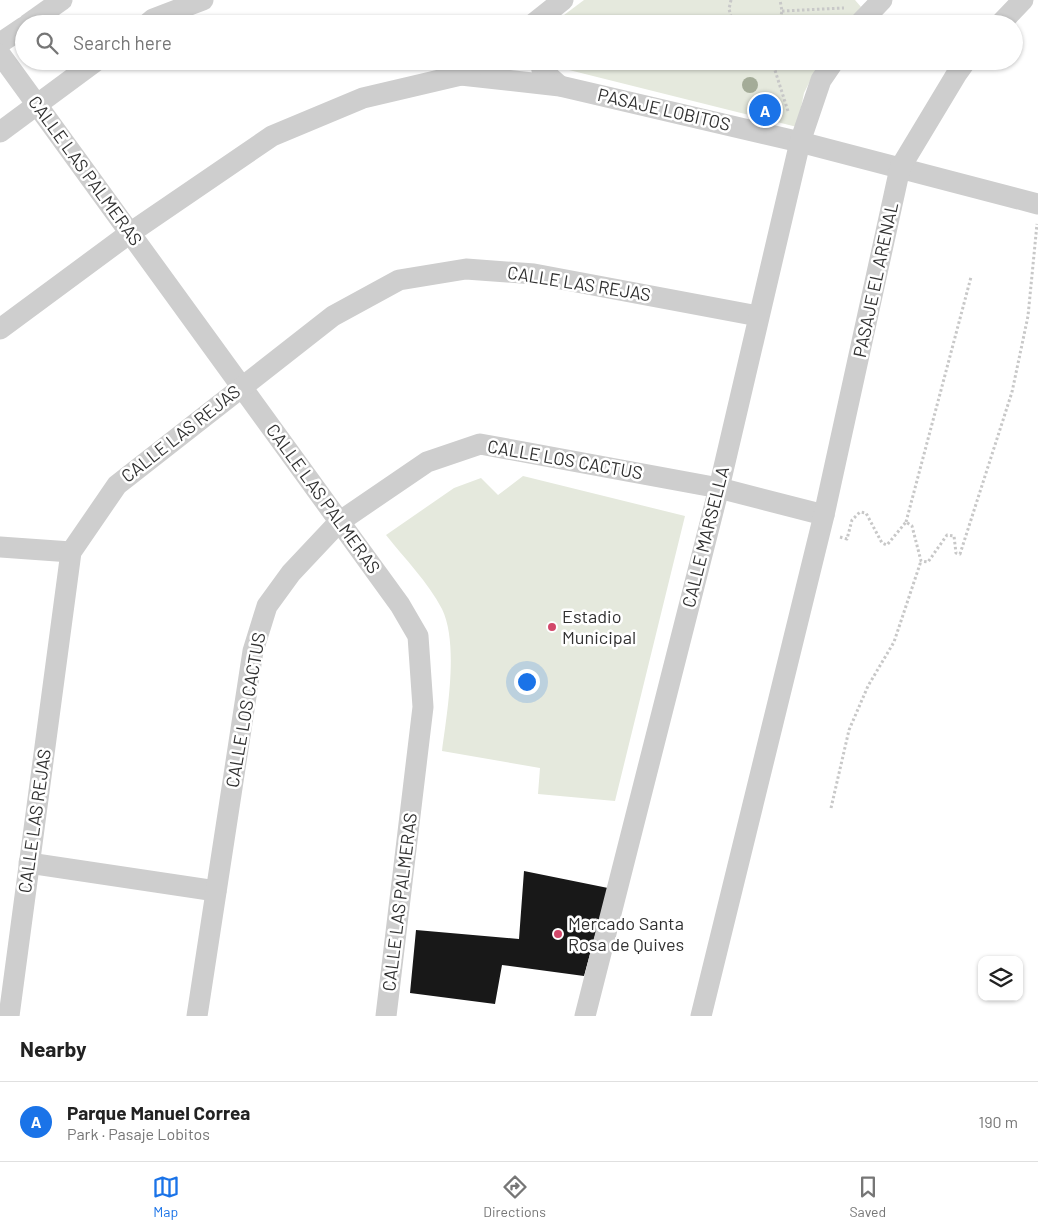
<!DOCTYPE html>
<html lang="en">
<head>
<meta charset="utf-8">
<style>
	:root { --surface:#fff; --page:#f2f2f2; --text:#222; --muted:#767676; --line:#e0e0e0; --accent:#1a73e8 }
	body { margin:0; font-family:Barlow,sans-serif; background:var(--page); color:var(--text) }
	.controls { position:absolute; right:15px; bottom:15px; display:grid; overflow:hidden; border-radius:10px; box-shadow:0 1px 4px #0004 }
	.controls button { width:45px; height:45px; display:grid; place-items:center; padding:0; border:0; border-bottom:1px solid var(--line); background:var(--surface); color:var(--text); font:25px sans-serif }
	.you { position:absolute; left:526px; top:681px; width:18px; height:18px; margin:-12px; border:4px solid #fff; border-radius:50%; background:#1a73e8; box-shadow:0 0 0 8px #1a73e833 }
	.badge { display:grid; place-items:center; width:32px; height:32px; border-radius:50%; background:var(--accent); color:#fff; font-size:16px; font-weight:700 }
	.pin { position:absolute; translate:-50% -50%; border:2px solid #fff; box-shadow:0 1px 5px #0006 }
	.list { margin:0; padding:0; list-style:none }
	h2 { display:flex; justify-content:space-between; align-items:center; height:65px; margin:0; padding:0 20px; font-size:21px }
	h2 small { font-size:16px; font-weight:400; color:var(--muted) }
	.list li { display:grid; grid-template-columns:32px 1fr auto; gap:15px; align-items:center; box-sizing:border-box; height:80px; padding:0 20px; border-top:1px solid var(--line) }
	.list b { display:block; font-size:19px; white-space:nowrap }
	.list p { margin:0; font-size:16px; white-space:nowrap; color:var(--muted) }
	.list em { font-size:16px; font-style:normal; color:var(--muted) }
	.icon { flex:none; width:28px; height:28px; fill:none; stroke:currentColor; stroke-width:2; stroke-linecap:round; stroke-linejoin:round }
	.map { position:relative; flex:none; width:1038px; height:1016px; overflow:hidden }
	.search { position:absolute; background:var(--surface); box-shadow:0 1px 4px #0004; left:15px; right:15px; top:15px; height:55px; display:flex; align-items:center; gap:12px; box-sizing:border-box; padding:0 18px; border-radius:28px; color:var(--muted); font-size:19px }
	.sheet { height:145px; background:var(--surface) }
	nav { display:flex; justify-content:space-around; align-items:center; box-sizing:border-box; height:70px; border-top:1px solid var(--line); background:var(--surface); font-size:14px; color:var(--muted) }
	nav a { display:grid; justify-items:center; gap:2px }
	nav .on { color:var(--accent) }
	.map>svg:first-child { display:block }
	.green { fill:#e5e9dd }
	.building { fill:#181818 }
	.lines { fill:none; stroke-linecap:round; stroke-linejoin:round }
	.path { stroke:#c8c8c8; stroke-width:3; stroke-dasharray:2.5 2.5; stroke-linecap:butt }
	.minor { stroke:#cecece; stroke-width:21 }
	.tree { fill:#a4ac98 }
	.poi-dot { fill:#d2486a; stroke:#fff; stroke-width:2 }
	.labels { text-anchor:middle; stroke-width:5; stroke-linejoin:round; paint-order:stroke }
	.street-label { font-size:18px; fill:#313131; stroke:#fff }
	.poi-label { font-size:18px; fill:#313131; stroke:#fff; text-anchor:start }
</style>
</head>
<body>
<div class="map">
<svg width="1038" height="1016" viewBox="0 0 1038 1016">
	<rect width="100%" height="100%" fill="#fff"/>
	<g class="green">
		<polygon points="584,0 855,0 861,7 847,24 555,24 556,21"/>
		<polygon points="557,61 820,61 804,93 797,127 565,69"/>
		<path d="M523,476L685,516L615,801L538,794L540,768L442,751C447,713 459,644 442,609C428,582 405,559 386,535L454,488L481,478L498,495Z"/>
	</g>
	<polygon class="building" points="524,871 608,888 584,976 502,965 495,1004 410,993 416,930 519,939"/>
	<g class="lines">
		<g class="path">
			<polyline points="731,0 729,9 733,24"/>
			<polyline points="782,11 844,8"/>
			<polyline points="779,24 782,11 780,0"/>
			<polyline points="772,61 788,111"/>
			<polyline points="906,522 971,277"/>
			<polyline points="840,537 847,539 852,520 860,512 866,513 882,543 887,545 906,522 912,526 921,561 928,562 947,535 954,536 956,553 960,554 1012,392 1028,316 1037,224"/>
			<polyline points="831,808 849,730 868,686 894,642 921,561"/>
		</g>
		<g class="minor">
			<polyline points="28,24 62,0"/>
			<polyline points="147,24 153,19 203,0"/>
			<polyline points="533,24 563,0"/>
			<polyline points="859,24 882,0"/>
			<polyline points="1000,24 1023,0"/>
			<polyline points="0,43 24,27"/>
			<polyline points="0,54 400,605 418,636 423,707 386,1016"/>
			<polyline points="540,61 542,70 560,86"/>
			<polyline points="461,75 560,86 800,142 1038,204"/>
			<polyline points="0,132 96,61"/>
			<polyline points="0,329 130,233 272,136 363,98 461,75 481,61"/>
			<polyline points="0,547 71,552"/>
			<polyline points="29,863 216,891"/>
			<polyline points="9,1016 71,552 117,485 333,316 399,280 466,269 534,274 758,316"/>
			<polyline points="197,1016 253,651 267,606 291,573 339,522 427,462 480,444 719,488 824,515"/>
			<polyline points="585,1016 719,488 800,142 821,80 834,61"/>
			<polyline points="701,1016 824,515 900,168 956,75 966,61"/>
		</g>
	</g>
	<circle class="tree" cx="750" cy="85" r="8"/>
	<g class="poi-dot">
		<circle cx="552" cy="627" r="5"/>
		<circle cx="558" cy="934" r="5"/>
	</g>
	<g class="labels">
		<g class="street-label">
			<text transform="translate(664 110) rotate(13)" y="6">PASAJE LOBITOS</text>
			<text transform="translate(85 171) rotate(54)" y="6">CALLE LAS PALMERAS</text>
			<text transform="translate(876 280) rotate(-78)" y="6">PASAJE EL ARENAL</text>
			<text transform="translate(579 284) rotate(9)" y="6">CALLE LAS REJAS</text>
			<text transform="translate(181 434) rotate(-38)" y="6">CALLE LAS REJAS</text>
			<text transform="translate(565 460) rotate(10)" y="6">CALLE LOS CACTUS</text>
			<text transform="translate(323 499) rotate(54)" y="6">CALLE LAS PALMERAS</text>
			<text transform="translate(706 537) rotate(-76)" y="6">CALLE MARSELLA</text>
			<text transform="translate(246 710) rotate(-80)" y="6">CALLE LOS CACTUS</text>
			<text transform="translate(35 821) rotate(-82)" y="6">CALLE LAS REJAS</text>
			<text transform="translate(400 902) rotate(-83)" y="6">CALLE LAS PALMERAS</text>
		</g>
		<g class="poi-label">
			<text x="562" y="623">Estadio<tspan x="562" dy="21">Municipal</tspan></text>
			<text x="568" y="930">Mercado Santa<tspan x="568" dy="21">Rosa de Quives</tspan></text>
		</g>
	</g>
</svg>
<div class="controls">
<button><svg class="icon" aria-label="layers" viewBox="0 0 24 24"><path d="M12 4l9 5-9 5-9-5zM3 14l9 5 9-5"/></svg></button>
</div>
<div class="you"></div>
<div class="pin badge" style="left:765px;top:110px">A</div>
<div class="search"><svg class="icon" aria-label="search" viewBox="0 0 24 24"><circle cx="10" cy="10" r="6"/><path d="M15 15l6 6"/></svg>Search here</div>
</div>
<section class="sheet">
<h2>Nearby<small></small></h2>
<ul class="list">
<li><span class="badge">A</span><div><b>Parque Manuel Correa</b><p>Park · Pasaje Lobitos</p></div><em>190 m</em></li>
</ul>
</section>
<nav>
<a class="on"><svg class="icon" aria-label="map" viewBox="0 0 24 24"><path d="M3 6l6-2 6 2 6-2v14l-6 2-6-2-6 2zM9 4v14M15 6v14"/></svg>Map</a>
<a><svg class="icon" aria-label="directions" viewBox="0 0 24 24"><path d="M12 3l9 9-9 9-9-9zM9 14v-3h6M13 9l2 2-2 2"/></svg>Directions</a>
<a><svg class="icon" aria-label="saved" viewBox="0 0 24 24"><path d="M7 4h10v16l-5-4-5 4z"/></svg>Saved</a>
</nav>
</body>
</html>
